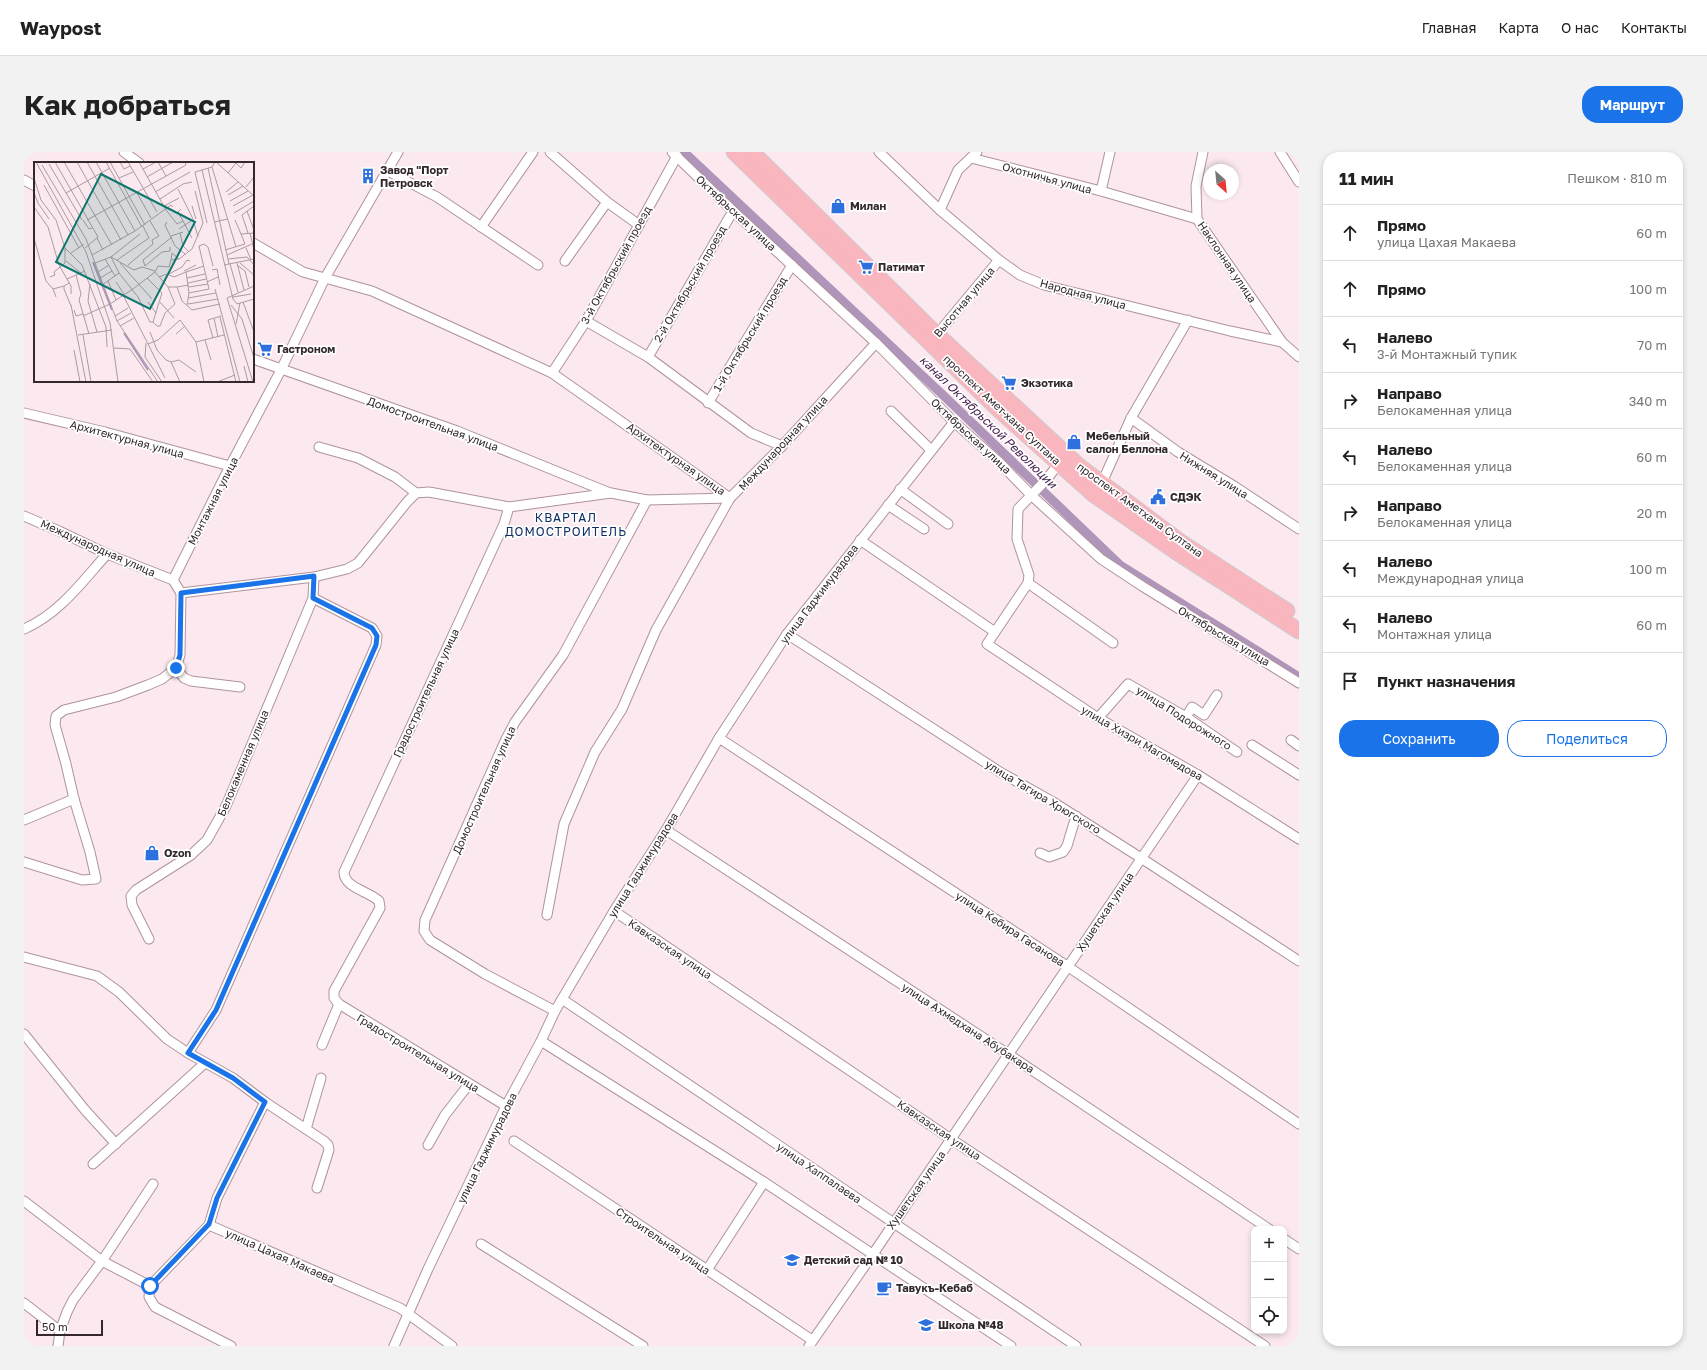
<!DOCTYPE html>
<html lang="ru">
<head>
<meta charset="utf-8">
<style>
	:root { --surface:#fff; --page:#f2f2f2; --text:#222; --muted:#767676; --line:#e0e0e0; --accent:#1a73e8 }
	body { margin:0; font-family:"Golos Text",sans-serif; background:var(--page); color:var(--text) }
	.controls { position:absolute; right:12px; bottom:12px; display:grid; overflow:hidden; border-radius:8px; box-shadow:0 2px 6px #0003 }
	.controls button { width:36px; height:36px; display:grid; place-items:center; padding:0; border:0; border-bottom:1px solid var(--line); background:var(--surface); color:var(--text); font:20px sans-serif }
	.compass { position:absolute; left:1179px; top:12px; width:36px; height:36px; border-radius:50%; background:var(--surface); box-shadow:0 2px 6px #0003; rotate:153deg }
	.scale { position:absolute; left:12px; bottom:10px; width:67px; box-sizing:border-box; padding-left:4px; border:2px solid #33282c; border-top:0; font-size:11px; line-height:14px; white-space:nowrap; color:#33282c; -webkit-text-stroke:3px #fff; paint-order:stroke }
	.stop { position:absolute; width:12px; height:12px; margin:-9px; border:3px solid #1a73e8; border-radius:50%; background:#fff }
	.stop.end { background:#1a73e8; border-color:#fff; box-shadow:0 1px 4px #0008 }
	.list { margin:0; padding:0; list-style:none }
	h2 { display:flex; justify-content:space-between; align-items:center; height:52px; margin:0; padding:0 16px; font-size:17px }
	h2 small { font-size:13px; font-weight:400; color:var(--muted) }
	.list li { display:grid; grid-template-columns:26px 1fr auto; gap:12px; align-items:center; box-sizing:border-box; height:56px; padding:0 16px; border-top:1px solid var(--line) }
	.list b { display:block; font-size:15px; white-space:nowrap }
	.list p { margin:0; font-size:13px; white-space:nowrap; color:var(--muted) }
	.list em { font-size:13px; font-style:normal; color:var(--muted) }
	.actions { display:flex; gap:8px; padding:12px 16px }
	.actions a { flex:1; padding:9px 0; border:1px solid var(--accent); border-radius:16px; text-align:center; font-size:14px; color:var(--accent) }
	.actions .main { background:var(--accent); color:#fff }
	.icon { flex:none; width:22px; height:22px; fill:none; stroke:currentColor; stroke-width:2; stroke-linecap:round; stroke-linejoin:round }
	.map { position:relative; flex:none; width:1275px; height:1194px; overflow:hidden; border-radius:16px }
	header { display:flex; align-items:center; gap:24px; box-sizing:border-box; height:56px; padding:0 20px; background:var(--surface); border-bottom:1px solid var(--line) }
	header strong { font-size:19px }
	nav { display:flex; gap:22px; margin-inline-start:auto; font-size:14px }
	.intro { display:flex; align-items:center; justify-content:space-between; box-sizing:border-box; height:96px; padding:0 24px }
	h1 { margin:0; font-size:28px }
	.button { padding:10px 18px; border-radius:16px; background:var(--accent); color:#fff; font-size:14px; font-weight:700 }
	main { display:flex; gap:24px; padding:0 24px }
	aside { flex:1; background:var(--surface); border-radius:16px; box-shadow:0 2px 6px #0003 }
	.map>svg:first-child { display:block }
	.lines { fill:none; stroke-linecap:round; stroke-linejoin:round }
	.canal { stroke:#af95b9; stroke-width:9 }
	.street-casing { stroke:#af939d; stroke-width:11 }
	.primary-casing { stroke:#cecbcc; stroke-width:17 }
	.street { stroke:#fff; stroke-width:9 }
	.primary { stroke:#f9b6bf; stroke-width:15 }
	.route { stroke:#1a73e8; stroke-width:5 }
	.labels { text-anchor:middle; stroke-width:3.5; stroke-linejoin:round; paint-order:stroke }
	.poi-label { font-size:11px; font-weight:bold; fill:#33282c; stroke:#fff; text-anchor:start }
	.street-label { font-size:11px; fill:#33282c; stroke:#fff }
	.water-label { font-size:12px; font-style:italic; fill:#401d4c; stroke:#fff }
	.neighbourhood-label { font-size:12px; letter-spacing:1px; fill:#103065; stroke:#fff }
	.inset-river { fill:none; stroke:#af95b9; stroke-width:2 }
	.inset-road { fill:none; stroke:#ab9ca1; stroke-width:1 }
	.view { fill:#0f766e; fill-opacity:0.15; stroke:#0f766e; stroke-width:2 }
	.inset-edge { fill:none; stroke:#33282c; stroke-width:2 }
</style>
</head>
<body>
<header>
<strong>Waypost</strong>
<nav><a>Главная</a><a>Карта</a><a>О нас</a><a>Контакты</a></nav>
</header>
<div class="intro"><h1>Как добраться</h1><a class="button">Маршрут</a></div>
<main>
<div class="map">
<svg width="1275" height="1194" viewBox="0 0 1275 1194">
	<rect width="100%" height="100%" fill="#fbe9ef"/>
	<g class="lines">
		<polyline class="canal" points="660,0 920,244 1096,413 1275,525"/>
		<g class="street-casing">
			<g id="street">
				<polyline points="100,0 115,11"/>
				<polyline points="526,0 583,50 615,73"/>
				<polyline points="648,0 709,59 852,191 930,270 974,309 1007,343 1077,407 1118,434 1275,531"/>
				<polyline points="855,0 916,58 975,108 996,123 1020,133 1206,179 1258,190"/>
				<polyline points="1179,0 1172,34 1173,67 1258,190 1275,205"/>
				<polyline points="1256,0 1275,30"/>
				<polyline points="947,6 1077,39 1173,67"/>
				<polyline points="364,19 413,45 514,113"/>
				<polyline points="0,28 11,34"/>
				<polyline points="1077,39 1086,0"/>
				<polyline points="916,58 934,18 953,0"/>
				<polyline points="457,75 509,0"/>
				<polyline points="229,91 279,120 348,139 528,221 706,346 632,478 598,557 571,600 540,672 523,763"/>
				<polyline points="541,109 583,50"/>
				<polyline points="562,169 624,205 727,281 758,294"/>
				<polyline points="911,185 975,108"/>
				<polyline points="624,205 709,59"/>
				<polyline points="229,207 433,279 586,341"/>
				<polyline points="528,221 562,169 653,4"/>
				<polyline points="684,251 768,113"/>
				<polyline points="867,259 907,298"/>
				<polyline points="0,261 81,280 206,314"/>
				<polyline points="1107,266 1154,300 1210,334 1275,377"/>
				<polyline points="295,295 334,306 371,325 392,341"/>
				<polyline points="1037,309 1022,328 994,357 993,387 1005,423 1004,431 963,492 1074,566 1174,623 1275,687"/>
				<polyline points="1076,335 1107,266 1164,168"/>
				<polyline points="876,337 924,372"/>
				<polyline points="864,353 900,377"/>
				<polyline points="0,364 35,379 83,402 149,428"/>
				<polyline points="836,388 971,480"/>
				<polyline points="1004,431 1089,491"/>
				<polyline points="157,441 290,425 323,417 334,411 383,350 392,341 405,340 485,355 587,341 623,348 706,346 758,294 852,191"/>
				<path d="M0,477C35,462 58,430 83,402"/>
				<polyline points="763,482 976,620 1029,650 1117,706 1275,809"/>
				<polyline points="152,516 160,526 167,529 216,535"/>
				<polyline points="1162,565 1168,555 1180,563 1193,543"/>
				<polyline points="1074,566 1104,532 1162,565 1213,600"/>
				<polyline points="695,586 1043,814 1275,972"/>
				<polyline points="1267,588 1275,594"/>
				<polyline points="1228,593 1275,623"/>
				<polyline points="0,668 50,647 42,612 31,573 32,564 40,558 92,545 124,533 138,527 152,516 156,503 157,441 149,428 206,314 257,218 301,126 374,0"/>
				<polyline points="642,678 984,902 1245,1077"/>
				<polyline points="1016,701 1025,705 1039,700 1043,694 1052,664"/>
				<polyline points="0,710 58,728 72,727 66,700 50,647"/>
				<polyline points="590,759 927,987 1241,1194"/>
				<polyline points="125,787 108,753 107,744 112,738 167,703 183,688 202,654 289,446 290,425"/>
				<polyline points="0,805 73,824 95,840 143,887 164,901 209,926 241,950 300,989 304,993 305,998 293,1036"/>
				<polyline points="538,847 1052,1194"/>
				<polyline points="531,859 461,822 406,788 400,779 401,768 482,587 491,570 539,503 623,348"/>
				<polyline points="0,882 61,958 92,992"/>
				<polyline points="517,889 740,1030 987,1194"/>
				<polyline points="298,893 315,852"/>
				<polyline points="164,901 192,858 352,493 353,484 348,476 289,446"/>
				<path d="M482,954L315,852L310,846V839L356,756L355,749C345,739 320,736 320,720L480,372L485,355"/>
				<polyline points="282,977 297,926"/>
				<polyline points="490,989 788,1188"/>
				<polyline points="404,993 421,963 445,932"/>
				<polyline points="69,1012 181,911"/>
				<polyline points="0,1049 78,1109 126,1134 185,1073 376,1156 428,1194"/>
				<polyline points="185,1073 193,1046 241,950"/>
				<polyline points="1260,1087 1275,1097"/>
				<polyline points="457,1092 619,1194"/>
				<polyline points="683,1118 740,1030"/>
				<polyline points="126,1134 125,1145 131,1155 207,1194"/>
				<polyline points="0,1151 36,1179 34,1194"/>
				<polyline points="36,1179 43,1160 49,1148 78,1109 129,1032"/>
				<polyline points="370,1194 404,1117 482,954 517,889 531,859 590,759 642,678 695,586 763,482 930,270"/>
				<polyline points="785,1194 849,1102 1174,623"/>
			</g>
		</g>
		<g class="primary-casing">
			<g id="primary">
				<polyline points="710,0 974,257 1069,342 1151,399 1275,479"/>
				<polyline points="728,0 907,177 1055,314 1158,391 1263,459"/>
			</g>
		</g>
		<use href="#street" class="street"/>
		<use href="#primary" class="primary"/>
	</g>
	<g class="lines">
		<polyline class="route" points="126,1134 185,1072 193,1046 241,950 209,926 164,901 192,858 352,493 353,484 348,476 289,446 290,424 157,441 156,503 152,516"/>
	</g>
	<defs>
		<g id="building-bare" transform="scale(1.2)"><path d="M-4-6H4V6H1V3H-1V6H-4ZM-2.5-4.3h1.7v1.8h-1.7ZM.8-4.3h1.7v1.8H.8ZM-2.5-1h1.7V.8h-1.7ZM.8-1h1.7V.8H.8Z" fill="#2e70dd" stroke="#fff" stroke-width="2.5" paint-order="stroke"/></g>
		<g id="shop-bare" transform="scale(1.2)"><path d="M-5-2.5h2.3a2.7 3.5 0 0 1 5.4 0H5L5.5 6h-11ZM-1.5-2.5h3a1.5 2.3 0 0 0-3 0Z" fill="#2e70dd" stroke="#fff" stroke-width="2.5" paint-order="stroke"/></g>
		<g id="supermarket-bare" transform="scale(1.2)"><path d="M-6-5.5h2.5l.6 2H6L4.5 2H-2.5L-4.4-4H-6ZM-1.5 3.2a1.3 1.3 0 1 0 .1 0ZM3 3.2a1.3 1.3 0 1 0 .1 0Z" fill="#2e70dd" stroke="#fff" stroke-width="2.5" paint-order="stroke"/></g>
		<g id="civic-bare" transform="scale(1.2)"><path d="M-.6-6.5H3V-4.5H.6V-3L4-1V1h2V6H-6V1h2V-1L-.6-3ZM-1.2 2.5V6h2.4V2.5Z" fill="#2e70dd" stroke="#fff" stroke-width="2.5" paint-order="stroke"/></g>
		<g id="school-bare" transform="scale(1.2)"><path d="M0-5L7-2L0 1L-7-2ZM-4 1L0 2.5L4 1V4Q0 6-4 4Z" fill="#2e70dd" stroke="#fff" stroke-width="2.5" paint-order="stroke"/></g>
		<g id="cafe-bare" transform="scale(1.2)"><path d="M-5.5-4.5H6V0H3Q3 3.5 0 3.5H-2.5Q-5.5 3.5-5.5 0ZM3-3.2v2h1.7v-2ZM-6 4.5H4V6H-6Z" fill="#2e70dd" stroke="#fff" stroke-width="2.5" paint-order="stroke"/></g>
	</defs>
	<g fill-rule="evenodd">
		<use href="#building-bare" x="344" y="24"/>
		<use href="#shop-bare" x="814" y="54"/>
		<use href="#supermarket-bare" x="842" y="115"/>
		<use href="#supermarket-bare" x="241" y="197"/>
		<use href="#supermarket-bare" x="985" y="231"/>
		<use href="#shop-bare" x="1050" y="290"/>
		<use href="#civic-bare" x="1134" y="345"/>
		<use href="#shop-bare" x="128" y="701"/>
		<use href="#school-bare" x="768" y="1108"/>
		<use href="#cafe-bare" x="860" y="1136"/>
		<use href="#school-bare" x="902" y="1173"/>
	</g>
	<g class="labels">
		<g class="poi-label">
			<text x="356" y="22">Завод "Порт<tspan x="356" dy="13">Петровск</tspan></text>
			<text x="826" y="58">Милан</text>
			<text x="854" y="119">Патимат</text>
			<text x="253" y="201">Гастроном</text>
			<text x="997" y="235">Экзотика</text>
			<text x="1062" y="288">Мебельный<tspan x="1062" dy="13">салон Беллона</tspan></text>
			<text x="1146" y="349">СДЭК</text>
			<text x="140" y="705">Ozon</text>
			<text x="780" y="1112">Детский сад № 10</text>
			<text x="872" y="1140">Тавукъ-Кебаб</text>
			<text x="914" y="1177">Школа №48</text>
		</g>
		<g class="street-label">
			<text transform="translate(1023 26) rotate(15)" y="4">Охотничья улица</text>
			<text transform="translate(712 61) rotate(43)" y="4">Октябрьская улица</text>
			<text transform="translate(1203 110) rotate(56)" y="4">Наклонная улица</text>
			<text transform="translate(592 113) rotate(-61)" y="4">3-й Октябрьский проезд</text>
			<text transform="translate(666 132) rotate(-60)" y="4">2-й Октябрьский проезд</text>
			<text transform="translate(1059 142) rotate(15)" y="4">Народная улица</text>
			<text transform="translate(940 150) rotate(-50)" y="4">Высотная улица</text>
			<text transform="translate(726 182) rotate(-59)" y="4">1-й Октябрьский проезд</text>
			<text transform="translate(978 258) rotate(43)" y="4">проспект Амет-хана Султана</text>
			<text transform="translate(409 272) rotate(20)" y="4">Домостроительная улица</text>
			<text transform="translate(947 284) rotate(43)" y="4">Октябрьская улица</text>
			<text transform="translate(103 287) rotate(15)" y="4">Архитектурная улица</text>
			<text transform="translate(759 291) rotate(-47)" y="4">Международная улица</text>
			<text transform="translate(652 307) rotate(35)" y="4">Архитектурная улица</text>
			<text transform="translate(1190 323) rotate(32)" y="4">Нижняя улица</text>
			<text transform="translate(189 349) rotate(-63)" y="4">Монтажная улица</text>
			<text transform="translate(1116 358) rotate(36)" y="4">проспект Аметхана Султана</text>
			<text transform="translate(74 396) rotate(24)" y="4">Международная улица</text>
			<text transform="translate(795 442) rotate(-53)" y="4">улица Гаджимурадова</text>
			<text transform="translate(1200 484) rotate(31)" y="4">Октябрьская улица</text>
			<text transform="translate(402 541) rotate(-65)" y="4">Градостроительная улица</text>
			<text transform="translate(1160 566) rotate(32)" y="4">улица Подорожного</text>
			<text transform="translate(1118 591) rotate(30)" y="4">улица Хизри Магомедова</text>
			<text transform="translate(219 611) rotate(-67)" y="4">Белокаменная улица</text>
			<text transform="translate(460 638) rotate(-66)" y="4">Домостроительная улица</text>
			<text transform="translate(1019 645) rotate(31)" y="4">улица Тагира Хрюгского</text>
			<text transform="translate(619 713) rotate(-58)" y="4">улица Гаджимурадова</text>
			<text transform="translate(1081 760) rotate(-56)" y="4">Хушетская улица</text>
			<text transform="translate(986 777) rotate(33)" y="4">улица Кебира Гасанова</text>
			<text transform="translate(646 797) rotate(34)" y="4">Кавказская улица</text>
			<text transform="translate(944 876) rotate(33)" y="4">улица Ахмедхана Абубакара</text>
			<text transform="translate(394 901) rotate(31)" y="4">Градостроительная улица</text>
			<text transform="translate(915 978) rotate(34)" y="4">Кавказская улица</text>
			<text transform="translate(463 996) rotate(-64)" y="4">улица Гаджимурадова</text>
			<text transform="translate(795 1021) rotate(34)" y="4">улица Хаппалаева</text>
			<text transform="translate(892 1038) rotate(-55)" y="4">Хушетская улица</text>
			<text transform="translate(639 1089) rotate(34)" y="4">Строительная улица</text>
			<text transform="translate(256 1104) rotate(24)" y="4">улица Цахая Макаева</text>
		</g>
		<g class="water-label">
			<text transform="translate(964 270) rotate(44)" y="4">канал Октябрьской Революции</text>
		</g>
		<g class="neighbourhood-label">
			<text x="542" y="370">КВАРТАЛ<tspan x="542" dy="14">ДОМОСТРОИТЕЛЬ</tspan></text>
		</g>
	</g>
	<g transform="translate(10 10)">
		<rect width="220" height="220" fill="#fbe9ef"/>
		<path class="inset-river" d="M59,100L78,148M90,171L114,208"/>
		<path class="inset-road" d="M2,0L52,90L76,161L84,220M21,0L64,75L51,86M30,0L78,83M43,0L87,78M53,0L94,73M62,0L101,69M72,0L108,65M76,0L111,63M86,0L90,7L96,4M94,0L123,50M105,0L132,48L143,62L149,59L158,76M124,0L132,14M182,0L220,34M201,0L207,6L211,0M15,2L48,58M8,3L52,77L83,159L124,220M178,5L202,85M174,6L195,102M109,7L122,0M168,8L199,137L203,142L220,137M194,11L202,1M113,15L139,0M0,16L7,38L22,58L31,86V101L20,110L21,113L16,115M85,16L99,10M10,23L45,86M212,25L220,15M144,27L159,57L164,75M121,30L156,10M192,30L204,20M0,31L4,41L15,57M32,31L76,6M103,31L117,56M194,33L209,24M126,37L149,22L158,20M196,39L214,29M130,44L145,36M158,44L162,57M199,44L219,33M0,45L14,65L25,103L37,124V132M147,47L144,50L149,59M213,49L220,68M200,51L220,39M49,58L55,67L58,66M53,58L152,3L151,0M201,58L207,72M133,60L131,63L141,84L151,92M180,60L194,57M173,61L161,10L178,5L181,0M145,67L157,59M146,71L149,84L155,90M214,71L208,53L220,44M216,71L220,88M106,72L77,95L85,111L104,135L116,160H119L123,164H126L131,151L141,142L134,125M137,74L149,70M0,76L12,119L19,127M63,76L69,88M165,84L170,82L174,85L179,104M31,86L48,103L72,165L73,185M212,86L217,98M191,88L211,82L207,72L220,71M37,91L50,82M58,93L101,69L137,43L139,45M193,93L218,82M71,97L81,114M194,97L213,95L220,103M83,98L115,76L109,64M137,98L138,91L145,97M32,99L47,111M61,101L77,95L100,108L108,105L121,109M86,101L118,137M203,101L210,128M206,101L220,113M196,102L204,130M94,103L119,82L118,78L125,74L116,59M190,103L220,97M203,103L211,109L215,125M111,104L109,98L138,75M111,104L128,90L136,89V85M178,108L183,107L186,123M150,109L162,103M64,110L75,103M121,110L134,125H143L148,139L158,148L186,142M152,110L170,104M135,112L148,105L153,98L156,99M42,113L47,132L45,138L55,172M125,115L133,112L140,115L152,110L155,131L153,143M66,116L78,109M113,116L128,131L119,160M153,116L171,112M33,117L51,109M74,119L82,138M82,120L90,132M173,120L184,115M35,121L30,124V127L37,144M154,121L172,117M56,122L54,139L63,170M68,123L85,111M143,125L155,123M155,125L174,122M181,127L206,220M155,131L175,127L165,84M89,133L114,182L124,178L146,158L162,180L190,173M22,135L19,127L30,124M199,135L217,132M154,136L182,131M114,140L122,151M126,140L140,156M209,140L220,170M154,142L184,137M37,143L52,220M197,143L208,157L220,196M40,148L42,154L49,152M49,154L76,142L99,127L121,110L124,104L135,105L137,98L145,97L158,87L169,61L161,29M81,154L94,146M186,155L202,220M180,156L184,175M83,159L97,151M202,162L206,141M86,164L100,156M116,170L123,188L132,198L137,200L146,220M142,172L151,164M44,173L78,168M49,173L57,220M179,176L174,158L187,154M171,178L177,198M162,180L170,220M112,181L111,195L128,220M114,182L131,216M80,186L96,187L119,220M40,188L46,220M137,200L145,198L162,210M210,204L214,220M183,220L201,213M219,220L193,136L220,124"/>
		<path class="view" d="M67,12L161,60L116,147L22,100Z"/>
		<rect width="220" height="220" class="inset-edge"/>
	</g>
</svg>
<div class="controls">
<button>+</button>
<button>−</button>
<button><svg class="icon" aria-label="locate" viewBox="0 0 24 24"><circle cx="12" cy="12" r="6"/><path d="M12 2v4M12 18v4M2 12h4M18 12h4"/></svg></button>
</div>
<svg class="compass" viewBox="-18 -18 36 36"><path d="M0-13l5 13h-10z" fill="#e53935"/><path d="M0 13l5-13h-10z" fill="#767676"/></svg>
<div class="scale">50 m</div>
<div class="stop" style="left:126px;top:1134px"></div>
<div class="stop end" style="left:152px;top:516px"></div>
</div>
<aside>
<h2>11 мин<small>Пешком · 810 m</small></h2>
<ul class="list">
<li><svg class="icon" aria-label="ahead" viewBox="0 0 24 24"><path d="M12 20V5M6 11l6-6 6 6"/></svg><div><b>Прямо</b><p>улица Цахая Макаева</p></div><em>60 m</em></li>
<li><svg class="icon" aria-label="ahead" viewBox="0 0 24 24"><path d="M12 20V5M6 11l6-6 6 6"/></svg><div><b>Прямо</b></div><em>100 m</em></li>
<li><svg class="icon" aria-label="left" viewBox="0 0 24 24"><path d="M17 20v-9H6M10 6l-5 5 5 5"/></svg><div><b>Налево</b><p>3-й Монтажный тупик</p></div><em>70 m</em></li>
<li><svg class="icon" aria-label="right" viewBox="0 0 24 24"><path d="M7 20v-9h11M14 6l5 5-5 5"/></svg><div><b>Направо</b><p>Белокаменная улица</p></div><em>340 m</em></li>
<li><svg class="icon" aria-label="left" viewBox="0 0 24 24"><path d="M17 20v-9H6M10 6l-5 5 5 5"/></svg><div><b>Налево</b><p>Белокаменная улица</p></div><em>60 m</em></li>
<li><svg class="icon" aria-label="right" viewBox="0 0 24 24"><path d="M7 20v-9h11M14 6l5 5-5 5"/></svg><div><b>Направо</b><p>Белокаменная улица</p></div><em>20 m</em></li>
<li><svg class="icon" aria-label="left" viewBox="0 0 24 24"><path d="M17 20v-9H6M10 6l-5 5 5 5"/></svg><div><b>Налево</b><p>Международная улица</p></div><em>100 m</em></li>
<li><svg class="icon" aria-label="left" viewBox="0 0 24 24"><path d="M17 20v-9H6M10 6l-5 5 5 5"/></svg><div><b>Налево</b><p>Монтажная улица</p></div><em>60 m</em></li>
<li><svg class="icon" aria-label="arrive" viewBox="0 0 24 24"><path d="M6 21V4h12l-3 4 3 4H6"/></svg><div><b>Пункт назначения</b></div></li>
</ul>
<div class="actions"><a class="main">Сохранить</a><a>Поделиться</a></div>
</aside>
</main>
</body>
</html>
